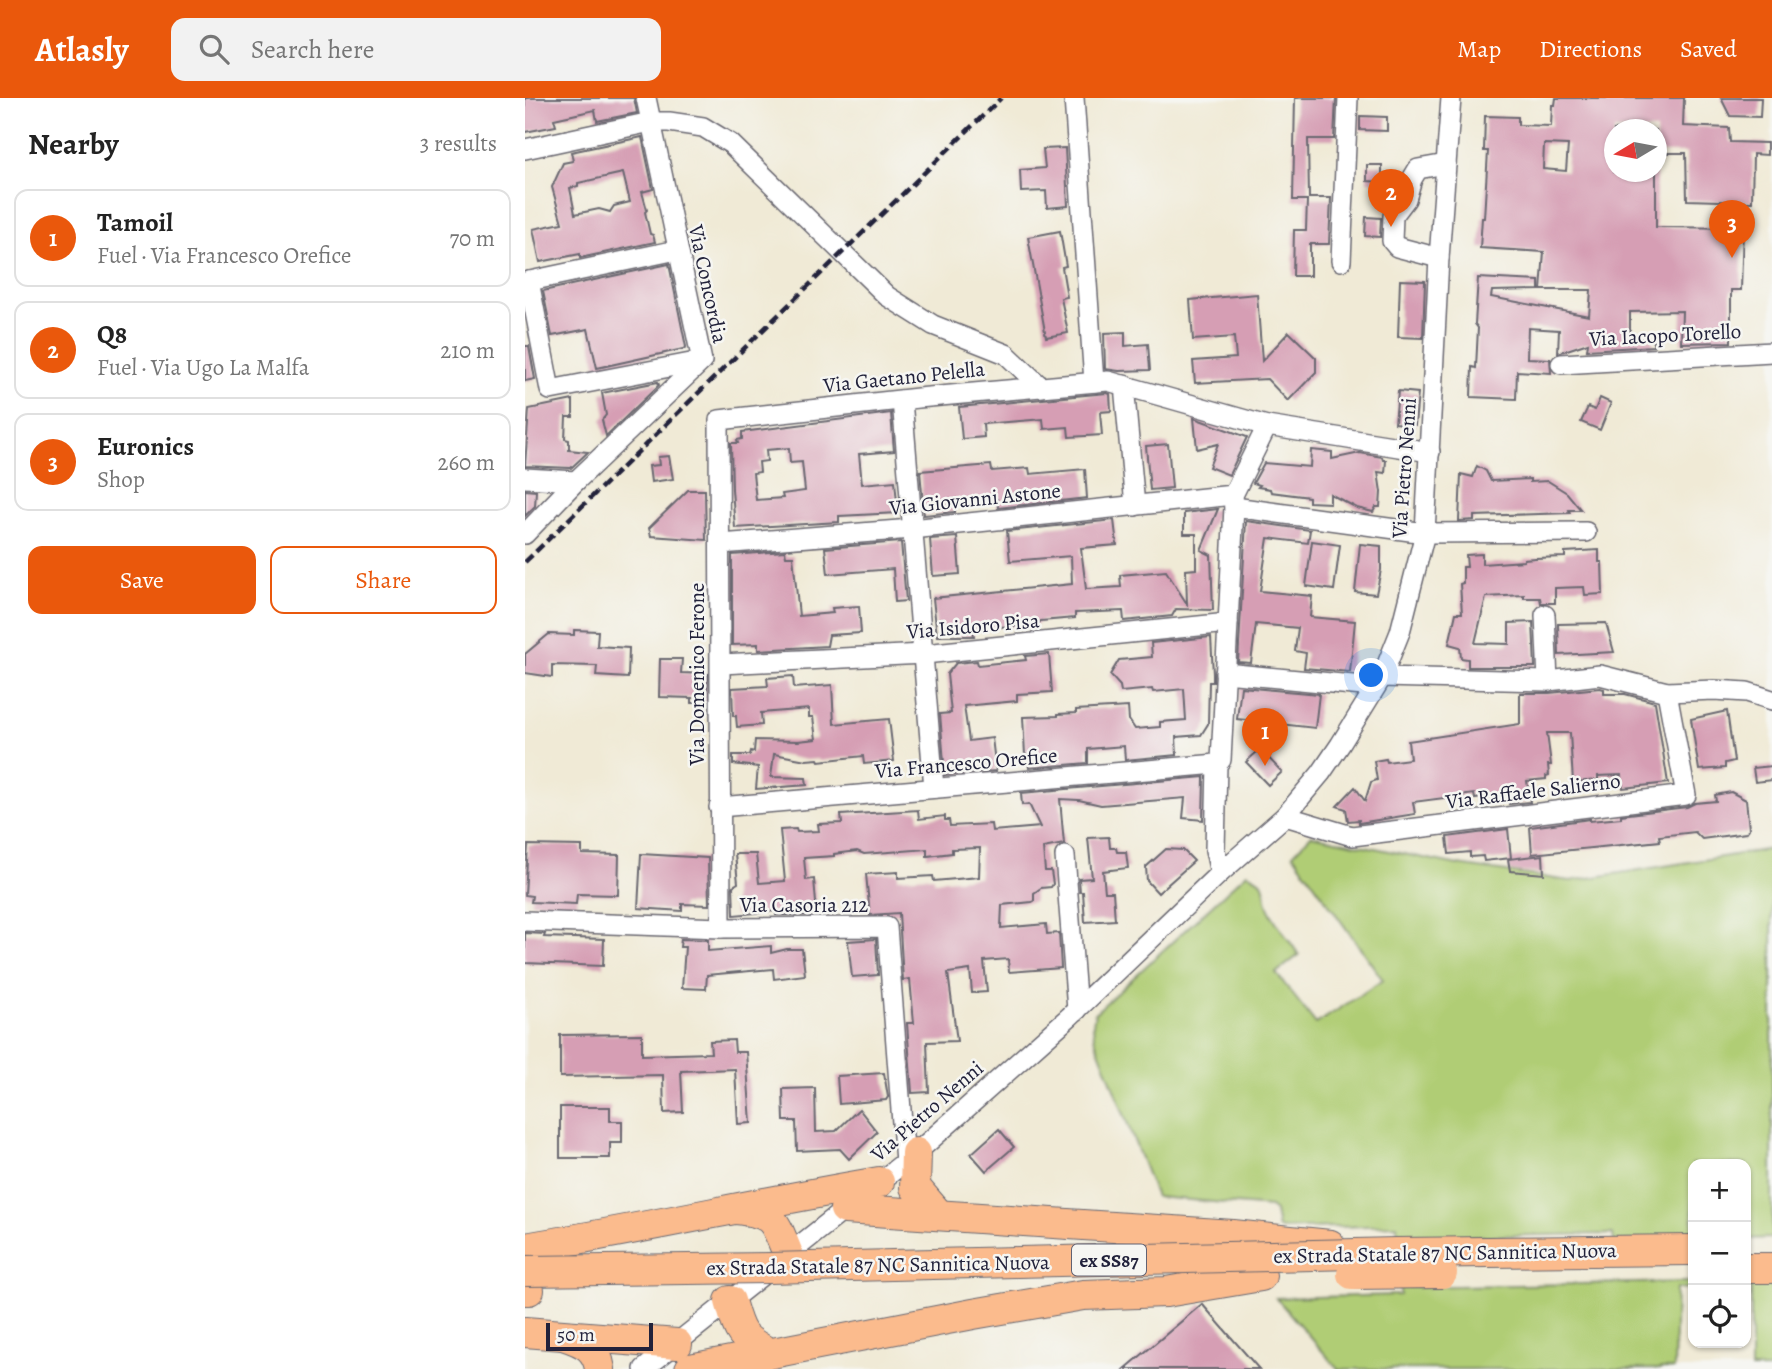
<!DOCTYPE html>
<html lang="en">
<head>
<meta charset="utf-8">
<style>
	:root { --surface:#fff; --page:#f2f2f2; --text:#222; --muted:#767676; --line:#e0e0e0; --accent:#ea580c }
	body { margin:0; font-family:Alegreya,serif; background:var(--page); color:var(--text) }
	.controls { position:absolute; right:21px; bottom:21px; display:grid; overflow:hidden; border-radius:14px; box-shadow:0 2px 5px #0004 }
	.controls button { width:63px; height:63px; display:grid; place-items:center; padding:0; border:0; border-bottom:2px solid var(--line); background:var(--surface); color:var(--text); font:35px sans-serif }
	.compass { position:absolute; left:1079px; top:21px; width:63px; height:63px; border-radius:50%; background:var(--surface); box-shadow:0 2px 5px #0004; rotate:260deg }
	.scale { position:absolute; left:21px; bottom:18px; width:107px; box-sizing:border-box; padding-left:7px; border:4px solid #22223b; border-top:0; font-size:19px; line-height:24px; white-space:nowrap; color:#22223b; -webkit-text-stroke:5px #f6f6f2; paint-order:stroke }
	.you { position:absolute; left:847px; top:578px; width:24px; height:24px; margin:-18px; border:5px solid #fff; border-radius:50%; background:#1a73e8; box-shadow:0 0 0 10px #1a73e833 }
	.badge { display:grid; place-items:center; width:46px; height:46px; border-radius:50%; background:var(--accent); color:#fff; font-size:23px; font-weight:700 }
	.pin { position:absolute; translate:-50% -58px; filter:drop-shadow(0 2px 4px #0008) }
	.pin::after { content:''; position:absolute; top:37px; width:24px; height:21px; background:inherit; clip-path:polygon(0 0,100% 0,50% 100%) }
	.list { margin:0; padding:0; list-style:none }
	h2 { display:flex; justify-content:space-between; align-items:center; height:91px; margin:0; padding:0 28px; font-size:30px }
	h2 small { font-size:23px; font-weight:400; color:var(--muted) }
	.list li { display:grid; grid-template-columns:46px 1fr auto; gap:21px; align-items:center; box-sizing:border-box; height:98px; margin:0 14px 14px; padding:0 14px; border:2px solid var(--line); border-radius:14px }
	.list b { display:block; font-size:26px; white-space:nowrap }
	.list p { margin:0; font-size:23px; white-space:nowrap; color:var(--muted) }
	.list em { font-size:23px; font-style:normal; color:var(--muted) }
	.actions { display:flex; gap:14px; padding:21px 28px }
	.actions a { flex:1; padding:16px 0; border:2px solid var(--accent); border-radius:14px; text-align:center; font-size:24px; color:var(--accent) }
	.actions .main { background:var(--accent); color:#fff }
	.icon { flex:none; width:38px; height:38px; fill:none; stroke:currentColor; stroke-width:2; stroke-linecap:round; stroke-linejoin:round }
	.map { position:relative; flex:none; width:1247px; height:1271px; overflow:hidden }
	header { display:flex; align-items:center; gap:42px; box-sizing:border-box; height:98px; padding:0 35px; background:var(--accent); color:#fff }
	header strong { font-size:33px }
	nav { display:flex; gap:38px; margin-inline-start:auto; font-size:24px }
	.search { width:490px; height:63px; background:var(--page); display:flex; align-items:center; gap:18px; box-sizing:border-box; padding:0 24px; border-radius:14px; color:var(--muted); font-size:26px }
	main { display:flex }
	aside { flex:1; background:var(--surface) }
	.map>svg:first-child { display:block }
	.green { fill:#b0cd74; stroke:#697858; stroke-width:2 }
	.building { fill:#d69eb4; fill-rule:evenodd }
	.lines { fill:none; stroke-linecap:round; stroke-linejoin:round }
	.minor-casing { stroke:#6a6871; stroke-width:22 }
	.highway-casing { stroke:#6a6871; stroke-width:32 }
	.minor { stroke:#fff; stroke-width:19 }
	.highway { stroke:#fbbb8d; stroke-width:30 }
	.rail { stroke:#22223b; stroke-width:4.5; stroke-dasharray:10 5; stroke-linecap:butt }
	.highway-bridge-casing { stroke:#6a6871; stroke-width:32; stroke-linecap:butt }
	.highway-bridge { stroke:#fbbb8d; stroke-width:30 }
	.labels { text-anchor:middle; stroke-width:5; stroke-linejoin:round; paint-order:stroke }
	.shield { fill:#f6f6f2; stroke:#626272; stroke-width:2 }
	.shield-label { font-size:19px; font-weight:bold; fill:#22223b }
	.street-label { font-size:21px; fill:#22223b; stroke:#f6f6f2 }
</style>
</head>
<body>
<header>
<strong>Atlasly</strong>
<div class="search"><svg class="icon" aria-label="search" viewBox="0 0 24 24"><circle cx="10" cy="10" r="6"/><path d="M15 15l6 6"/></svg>Search here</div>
<nav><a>Map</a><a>Directions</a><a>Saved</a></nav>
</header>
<main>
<aside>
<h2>Nearby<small>3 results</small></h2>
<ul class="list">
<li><span class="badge">1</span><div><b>Tamoil</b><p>Fuel · Via Francesco Orefice</p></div><em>70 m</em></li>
<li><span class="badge">2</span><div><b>Q8</b><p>Fuel · Via Ugo La Malfa</p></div><em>210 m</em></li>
<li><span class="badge">3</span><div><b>Euronics</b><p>Shop</p></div><em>260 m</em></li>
</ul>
<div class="actions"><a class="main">Save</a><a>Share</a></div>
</aside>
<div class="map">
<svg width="1247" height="1271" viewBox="0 0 1247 1271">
	<rect width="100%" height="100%" fill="#f6f6f2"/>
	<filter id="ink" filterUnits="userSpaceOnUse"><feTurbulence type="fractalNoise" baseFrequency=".0143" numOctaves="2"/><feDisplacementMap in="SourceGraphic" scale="14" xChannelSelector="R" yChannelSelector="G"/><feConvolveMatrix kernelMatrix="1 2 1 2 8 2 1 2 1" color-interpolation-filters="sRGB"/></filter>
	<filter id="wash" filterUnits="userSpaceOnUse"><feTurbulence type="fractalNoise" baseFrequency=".00686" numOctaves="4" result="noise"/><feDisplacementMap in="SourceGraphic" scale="28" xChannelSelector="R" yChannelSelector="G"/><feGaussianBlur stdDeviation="1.57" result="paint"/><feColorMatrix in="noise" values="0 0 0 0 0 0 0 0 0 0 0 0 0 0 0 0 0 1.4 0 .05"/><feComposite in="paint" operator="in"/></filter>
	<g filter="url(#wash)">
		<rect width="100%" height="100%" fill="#f0ead6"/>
		<g class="green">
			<path d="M786,737L933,767L1045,783L1247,751V1140L1221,1141V1066H1168V1142L1089,1144L1088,1136L873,1139L872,1127L753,1131L750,1113L745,1109L631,1099L569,939L568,926L570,915L722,775C746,786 736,789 743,809C749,824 765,843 774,857L751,875L791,926L858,882L768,756Z"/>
			<polygon points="1221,1183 1247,1183 1247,1271 1226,1271 1226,1190 1221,1190"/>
			<polygon points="1168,1184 1168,1190 1151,1191 1149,1271 813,1271 751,1200 875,1197 875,1189"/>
		</g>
		<g id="blocks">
			<g class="building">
				<polygon points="0,0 109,0 112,15 72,23 70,12 29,21 31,28 0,34"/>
				<polygon points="770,0 811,0 809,41 783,41 784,100 806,100 804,146 785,146 785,178 768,178 769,132 781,132 782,102 768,102"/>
				<path d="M1031,0H1159L1158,28L1204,30L1205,44L1242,45V57L1228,56L1227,104L1162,102L1161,55H1131V32H1089V74H1131V129L1218,130L1216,192H1206V244L1156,245L1157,213L1105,214V238L1127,241L1129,248L1062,252L1063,245L1033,255L1034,232L1003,230L1002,260L1025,261L1026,275L992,273L991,301L946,299L947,269L951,270L953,230L950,226L953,180L1014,183V192L967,193L966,199L1064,218L1066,192H1016L1019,154L955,150L957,120H959L963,53H959L960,18L993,19V27L1026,28L1027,7H1030ZM1019,46L1043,47L1041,73L1018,71Z"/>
				<polygon points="1196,0 1236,0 1235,19 1205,18"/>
				<polygon points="835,18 862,19 862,33 835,32"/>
				<path d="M117,39L128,91L117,94L122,112L120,114L125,136L128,137L130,144L55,160V156L15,164L8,131L37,125L27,89L38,65L48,63L46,54ZM98,75L105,104L89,108L85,114L74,111L50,116L45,90L53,88V85Z"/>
				<polygon points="540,50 543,108 522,110 521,93 496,94 495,72 520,70 518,51"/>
				<polygon points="842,67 857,67 857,84 842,83"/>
				<polygon points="841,119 856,120 855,139 840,138"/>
				<polygon points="535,133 541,168 537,169 542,199 536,200 543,235 521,239 503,139"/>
				<polygon points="144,166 161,249 158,251 72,270 63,231 27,238 18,193"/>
				<polygon points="875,182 900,183 898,240 873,239"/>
				<polygon points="732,196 737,263 764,234 791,260 791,274 763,303 742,281 670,285 668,263 711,260 709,239 668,242 665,202"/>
				<polygon points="600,234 600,248 623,246 625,272 594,273 580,271 579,235"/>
				<polygon points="0,248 4,248 10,281 0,283"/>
				<polygon points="133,284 134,287 81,338 77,322 81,317 77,295"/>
				<polygon points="873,293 893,295 890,327 870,325"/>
				<polygon points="582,295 585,296 586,313 575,314 577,337 544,339 543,329 519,331 518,321 458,326 459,339 437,341 434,309"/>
				<polygon points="1075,300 1086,305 1075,332 1056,324 1063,309 1070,312"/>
				<polygon points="48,302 48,319 41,319 40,341 44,342 44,352 63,354 46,370 0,368 4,311"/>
				<path d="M366,315L369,353L334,356L337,386L370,383L373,415L314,418V424L210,430L207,391L206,345H213L212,342L217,341V334ZM264,350L265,365L277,364L280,393L257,396L258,400L231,402L228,375L235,374L234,364L242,363L241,352Z"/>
				<polygon points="669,320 722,339 704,377 684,369 693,346 672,351"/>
				<polygon points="643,346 647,390 625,392 621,348"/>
				<polygon points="786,352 807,354 807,361 835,355 857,359 858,362 861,362 860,375 853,374 856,394 855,409 851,409 848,414 832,410 805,396 805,405 784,404 784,399 746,394 745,391 733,389 735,387 728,385 739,365 785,369"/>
				<polygon points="144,358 148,381 126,384 124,368 134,367 133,359"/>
				<polygon points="466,367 467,373 504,370 505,376 560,371 562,400 473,410 472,401 430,405 430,414 399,417 395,373"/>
				<polygon points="952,368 961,373 966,383 1005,381 1005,384 1023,383 1042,395 1056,412 1044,412 1045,415 949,418 949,422 934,423 936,376 948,379"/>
				<polygon points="0,392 11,393 10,408 0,418"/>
				<polygon points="163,392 180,392 181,442 126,438 124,430"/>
				<polygon points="693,411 676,452 686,457 688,512 651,511 647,518 599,523 598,513 550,515 550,520 516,523 511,527 472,529 448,533 449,538 412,538 408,500 547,486 546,458 485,463 482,433 589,422 592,447 556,450 561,491 596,489 595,477 641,473 662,506 661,472 671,471 671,436 659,436 659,415"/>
				<polygon points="721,423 785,432 783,445 743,440 735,493 787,498 785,519 830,523 825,574 779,570 781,555 770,553 773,530 731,526 726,565 713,564"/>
				<polygon points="432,439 435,476 408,478 405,441"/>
				<polygon points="787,443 815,447 809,492 781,488"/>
				<polygon points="376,444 381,503 370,504 368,471 303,476 300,450"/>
				<polygon points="835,446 856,448 856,472 851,496 830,494"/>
				<polygon points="1074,452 1074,464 1077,464 1078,496 1060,497 1059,489 1030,490 1030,505 1016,505 1015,500 999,500 999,497 961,499 950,545 984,546 984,525 1008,524 1010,569 943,569 943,561 936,560 935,549 924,546 931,515 937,515 935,486 938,485 938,469 942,469 941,457 957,456 957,466 999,463 999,461 1010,460 1040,459 1040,454"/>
				<polygon points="260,453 261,458 268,458 274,518 308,515 307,510 334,508 336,535 304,537 302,548 233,552 233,546 207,547 207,457"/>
				<polygon points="1081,525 1089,554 1034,557 1033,526"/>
				<polygon points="49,532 73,533 72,548 104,550 103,580 71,578 72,568 27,567 27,579 0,575 0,556 24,536 49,537"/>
				<polygon points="686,539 688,576 688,584 684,584 683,626 676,637 651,639 652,657 600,662 599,648 563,651 563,665 504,670 502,657 500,657 498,619 533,618 533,616 551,615 551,612 603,609 604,622 610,631 635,629 635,624 661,622 659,591 628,594 627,591 596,594 595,588 585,577 594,562 627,559 626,545"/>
				<polygon points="524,556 527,594 492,596 492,603 439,608 444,643 467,640 471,673 420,677 415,616 426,615 422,576 431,565 452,563 453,567 501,562 500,558"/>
				<polygon points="135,561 157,561 156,575 183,576 182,605 167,605 167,600 134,599"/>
				<polygon points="268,578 269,590 307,587 309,626 364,621 369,663 339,666 338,658 294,663 293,661 281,662 249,656 246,679 281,680 282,687 231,691 233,669 208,666 208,657 225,657 226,653 229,654 230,642 273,643 291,641 288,619 284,619 284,611 236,615 237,627 212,629 211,618 208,618 207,590 243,588 242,580"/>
				<polygon points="716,589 794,596 790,630 712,621"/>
				<polygon points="1075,590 1079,591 1079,596 1100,596 1130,604 1143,685 1098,690 1096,677 1073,678 1073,682 1048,684 1045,635 1022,635 1026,667 1023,667 1024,677 1021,678 1021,681 1002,683 1005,704 984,706 983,696 950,701 949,696 888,704 890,716 834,725 834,722 823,723 821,711 812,708 830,689 840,703 846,684 852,682 849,663 861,661 862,664 885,661 883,643 995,626 995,595 1024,595"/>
				<polygon points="1202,613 1209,663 1200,665 1200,670 1174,672 1166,621"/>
				<polygon points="735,651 757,674 743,687 721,664"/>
				<polygon points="1247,668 1247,682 1230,684 1228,670"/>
				<polygon points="679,679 678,722 658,720 660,700 576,707 554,702 535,701 539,746 518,750 520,773 526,773 528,786 526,789 516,790 509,795 509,803 507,804 477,807 476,830 521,826 522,836 534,835 536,870 484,874 483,861 459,863 462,894 447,895 445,872 423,875 432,943 402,944 404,994 387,995 382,925 389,925 385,881 378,882 374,815 345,817 341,776 373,774 373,780 408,778 409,783 454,779 455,750 427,751 427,755 402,758 402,751 339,756 332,753 309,756 309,758 279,760 281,782 289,781 292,817 251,817 251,813 209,817 208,788 213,785 210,756 231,756 234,785 260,783 255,732 271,731 272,734 294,733 293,726 317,725 316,717 393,712 394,721 420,718 420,722 424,722 425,728 466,726 467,733 515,729 504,706 497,707 496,695"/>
				<polygon points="1206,694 1221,702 1224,731 1221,735 1177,741 1170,734 1134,738 1135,743 1007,756 1005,729 1065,721 1065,723 1096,720 1096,717 1162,709 1170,705 1191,703 1190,697"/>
				<polygon points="983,731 986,760 959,763 958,758 945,759 945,754 924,756 922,739"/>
				<polygon points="584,739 585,750 591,750 592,754 601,754 603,770 578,773 580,794 588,794 590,822 560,824 558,794 555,794 554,781 567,780 563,740"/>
				<polygon points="3,747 57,748 57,756 94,757 93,797 52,796 51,806 6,804 7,798 0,797"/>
				<polygon points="641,751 658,752 669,763 633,795 622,783 621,769"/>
				<polygon points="116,756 183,760 184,807 157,806 157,813 113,810"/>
				<polygon points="1018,757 1019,776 985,773 983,761"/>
				<polygon points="0,835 20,836 19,839 79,841 78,868 0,865"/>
				<polygon points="156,841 183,842 183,853 246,848 246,855 262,851 277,851 280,877 249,881 248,871 182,877 181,891 157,890 160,849 155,849"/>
				<polygon points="351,841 353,877 327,879 323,843"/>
				<polygon points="117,936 117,957 186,955 185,943 209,942 210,954 221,954 226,1025 213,1026 210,971 156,973 158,1014 139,1015 138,977 35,979 35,937"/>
				<polygon points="359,975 363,999 361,1002 314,1006 312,978"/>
				<polygon points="290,990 291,1034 311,1033 334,1011 352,1034 324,1061 315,1051 272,1053 271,1023 259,1023 258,991"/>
				<polygon points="35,1009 85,1009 85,1023 97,1023 97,1045 85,1045 85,1060 35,1060"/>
				<polygon points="474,1031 489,1049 461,1073 446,1056"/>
				<polygon points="677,1206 734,1271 600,1271"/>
			</g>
		</g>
	</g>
	<g filter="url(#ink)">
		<use href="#blocks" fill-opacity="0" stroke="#6a6871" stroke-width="2"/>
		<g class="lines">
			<g class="minor-casing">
				<g id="minor">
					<polyline points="549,0 569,284"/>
					<polyline points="0,51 126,24 144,24 178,29 206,46 362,198 408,227 481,256 516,289"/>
					<polyline points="914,160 872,149 867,143 868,118 881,101 887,81 893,71 921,66"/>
					<polyline points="816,163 823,0"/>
					<polyline points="4,183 25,292 176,263"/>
					<polyline points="0,184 152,152"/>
					<polyline points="1036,266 1247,254"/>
					<polyline points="599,287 610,408"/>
					<polyline points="377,302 409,690"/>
					<polyline points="0,380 51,383"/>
					<polyline points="709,409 900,435 1061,434"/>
					<polyline points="0,436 51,383 177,263 121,0"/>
					<polyline points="195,446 387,431 708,397"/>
					<polyline points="1020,517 1023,583"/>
					<polyline points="196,566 399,556 703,525"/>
					<polyline points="700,575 849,589"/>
					<polyline points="857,579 1023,583 1075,577 1142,594 1189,592 1222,594 1247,602"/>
					<polyline points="194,709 692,666"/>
					<polyline points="760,718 827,738 1161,697 1142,594"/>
					<polyline points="540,758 552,912"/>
					<polyline points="695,775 690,752 692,666 696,662 709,409 708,397 742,328"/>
					<polyline points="0,823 196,830 362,829 380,1064"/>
					<polyline points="196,830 194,322 393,300 583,283 742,328 905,354"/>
					<polyline points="119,1271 391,1055 544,919 695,775 760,718 796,675 815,647 857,579 875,534 900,435 914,160 926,0"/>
				</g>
			</g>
			<g class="highway-casing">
				<g id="highway">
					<polyline points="391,1055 390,1089 414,1117"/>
					<path d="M211,1111C250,1115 249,1122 263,1156"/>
					<polyline points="320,1111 708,1137 805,1147"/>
					<path d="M0,1150C118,1131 235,1104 354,1084"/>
					<polyline points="1221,1170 1247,1170"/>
					<polyline points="0,1192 4,1192"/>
					<path d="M205,1203C214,1234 214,1239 244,1255"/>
					<polyline points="0,1234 152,1246"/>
					<path d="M41,1238C59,1244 72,1250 75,1271"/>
					<polyline points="165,1271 448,1216 558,1197 641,1194 736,1178"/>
				</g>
			</g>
			<use href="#minor" class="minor"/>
			<use href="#highway" class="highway"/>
			<polyline class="rail" points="0,464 476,0"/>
			<g class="highway-bridge-casing">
				<g id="highway-bridge">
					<polyline points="0,1173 244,1170 871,1155 1168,1152"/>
					<polyline points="827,1176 917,1175"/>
				</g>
			</g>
			<use href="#highway-bridge" class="highway-bridge"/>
		</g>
	</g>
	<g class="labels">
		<rect class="shield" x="547" y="1146.5" width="74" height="31" rx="5"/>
		<g class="shield-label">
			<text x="584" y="1169">ex SS87</text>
		</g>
		<g class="street-label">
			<text transform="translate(183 186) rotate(78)" y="7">Via Concordia</text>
			<text transform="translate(1140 237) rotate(-3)" y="7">Via Iacopo Torello</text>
			<text transform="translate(379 279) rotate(-6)" y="7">Via Gaetano Pelella</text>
			<text transform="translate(879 370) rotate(-86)" y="7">Via Pietro Nenni</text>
			<text transform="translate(450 401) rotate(-6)" y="7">Via Giovanni Astone</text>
			<text transform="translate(448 528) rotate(-5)" y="7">Via Isidoro Pisa</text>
			<text transform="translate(172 576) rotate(-90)" y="7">Via Domenico Ferone</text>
			<text transform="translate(441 665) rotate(-5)" y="7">Via Francesco Orefice</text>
			<text transform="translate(1008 693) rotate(-7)" y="7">Via Raffaele Salierno</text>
			<text x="279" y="814">Via Casoria 212</text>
			<text transform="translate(402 1013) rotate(-41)" y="7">Via Pietro Nenni</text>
			<text transform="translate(920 1155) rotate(-1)" y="7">ex Strada Statale 87 NC Sannitica Nuova</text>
			<text transform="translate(353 1167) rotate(-1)" y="7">ex Strada Statale 87 NC Sannitica Nuova</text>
		</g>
	</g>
</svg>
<div class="controls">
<button>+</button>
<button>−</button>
<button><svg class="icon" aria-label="locate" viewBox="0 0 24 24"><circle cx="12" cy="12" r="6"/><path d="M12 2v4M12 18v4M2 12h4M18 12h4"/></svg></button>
</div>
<svg class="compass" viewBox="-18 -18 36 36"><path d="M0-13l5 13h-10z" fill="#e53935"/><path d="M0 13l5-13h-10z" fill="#767676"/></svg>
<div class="scale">50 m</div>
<div class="you"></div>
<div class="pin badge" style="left:740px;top:668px">1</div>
<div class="pin badge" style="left:866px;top:129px">2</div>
<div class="pin badge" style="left:1207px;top:160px">3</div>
</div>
</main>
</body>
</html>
